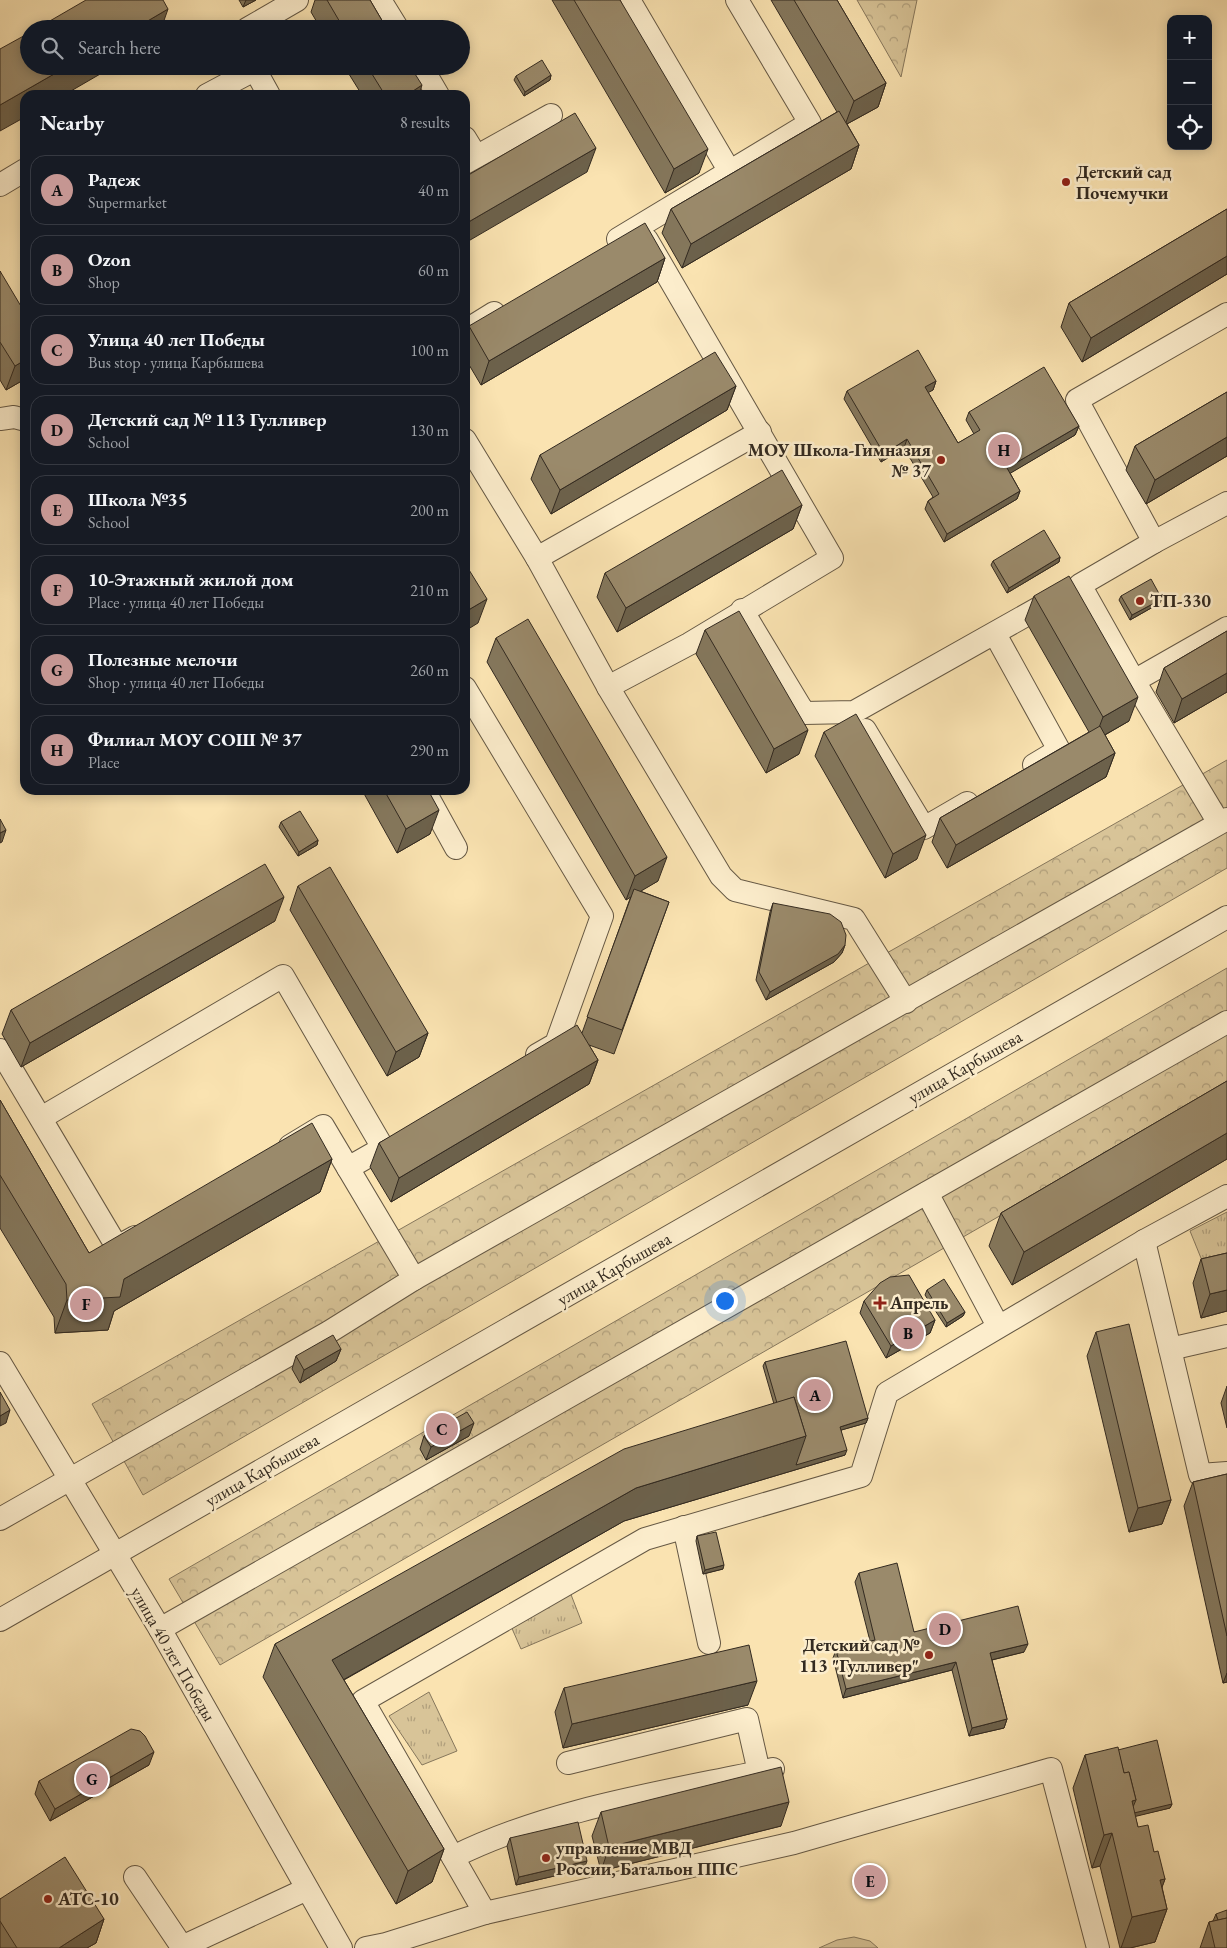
<!DOCTYPE html>
<html lang="en">
<head>
<meta charset="utf-8">
<style>
	:root { --surface:#171b24; --page:#242831; --text:#f1f3f6; --muted:#9ea1a6; --line:#363941; --accent:#c59692 }
	body { margin:0; font-family:"EB Garamond",serif; background:var(--page); color:var(--text) }
	.controls { position:absolute; right:15px; top:15px; display:grid; overflow:hidden; border-radius:10px; box-shadow:0 2px 12px #0003 }
	.controls button { width:45px; height:45px; display:grid; place-items:center; padding:0; border:0; border-bottom:1px solid var(--line); background:var(--surface); color:var(--text); font:25px sans-serif }
	.you { position:absolute; left:724px; top:1300px; width:18px; height:18px; margin:-12px; border:4px solid #fff; border-radius:50%; background:#1a73e8; box-shadow:0 0 0 8px #1a73e833 }
	.badge { display:grid; place-items:center; width:32px; height:32px; border-radius:50%; background:var(--accent); color:#111; font-size:16px; font-weight:700 }
	.pin { position:absolute; translate:-50% -50%; border:2px solid #fff; box-shadow:0 1px 5px #0006 }
	.list { margin:0; padding:0; list-style:none }
	h2 { display:flex; justify-content:space-between; align-items:center; height:65px; margin:0; padding:0 20px; font-size:21px }
	h2 small { font-size:16px; font-weight:400; color:var(--muted) }
	.list li { display:grid; grid-template-columns:32px 1fr auto; gap:15px; align-items:center; box-sizing:border-box; height:70px; margin:0 10px 10px; padding:0 10px; border:1px solid var(--line); border-radius:15px }
	.list b { display:block; font-size:19px; white-space:nowrap }
	.list p { margin:0; font-size:16px; white-space:nowrap; color:var(--muted) }
	.list em { font-size:16px; font-style:normal; color:var(--muted) }
	.icon { flex:none; width:28px; height:28px; fill:none; stroke:currentColor; stroke-width:2; stroke-linecap:round; stroke-linejoin:round }
	.map { position:relative; flex:none; width:1227px; height:1948px; overflow:hidden }
	.search { position:absolute; background:var(--surface); box-shadow:0 2px 12px #0003; left:20px; top:20px; width:450px; height:55px; display:flex; align-items:center; gap:12px; box-sizing:border-box; padding:0 18px; border-radius:28px; color:var(--muted); font-size:19px }
	.panel { position:absolute; background:var(--surface); box-shadow:0 2px 12px #0003; left:20px; top:90px; width:450px; height:705px; border-radius:15px }
	.map>svg:first-child { display:block }
	.grass { fill:url(#grass-tufts); stroke:#86775c }
	.forest { fill:url(#forest-crowns); stroke:#86775c }
	.pitch { fill:#d8c498; stroke:#86775c }
	.lines { fill:none; stroke-linecap:round; stroke-linejoin:round }
	.minor-casing { stroke:#655844; stroke-width:24 }
	.minor { stroke:#fcedcc; stroke-width:22 }
	.wall { fill:#84775c; stroke:#332a20 }
	.shaded-wall { fill:#6c614b; stroke:#332a20 }
	.building { fill:#9a8a6b; stroke:#332a20 }
	.poi-dot { fill:#8f2418; stroke:#fcedcc; stroke-width:2 }
	.labels { text-anchor:middle; stroke-width:5; stroke-linejoin:round; paint-order:stroke }
	.poi-label { font-size:18px; font-weight:bold; fill:#332a20; stroke:#fcedcc; text-anchor:start }
	.street-label { font-size:18px; fill:#332a20; stroke:#fcedcc }
</style>
</head>
<body>
<div class="map">
<svg width="1227" height="1948" viewBox="0 0 1227 1948">
	<defs>
		<pattern id="grass-tufts" width="24" height="20" patternUnits="userSpaceOnUse" patternTransform="scale(1.25)"><rect width="24" height="20" fill="#d8c498"/><path d="M3 7l-1-3M5 7V3M7 7l1-3M15 17l-1-3M17 17v-4M19 17l1-3" fill="none" stroke="#b09f7c"/></pattern>
		<pattern id="forest-crowns" width="20" height="18" patternUnits="userSpaceOnUse" patternTransform="scale(1.25)"><rect width="20" height="18" fill="#d8c498"/><path d="M2 6a3 3 0 1 1 6 0M12 15a3 3 0 1 1 6 0" fill="none" stroke="#b09f7c"/></pattern>
	</defs>
	<rect width="100%" height="100%" fill="#fae3b1"/>
	<filter id="stains"><feTurbulence type="fractalNoise" baseFrequency=".004" numOctaves="4"/><feColorMatrix values="0 0 0 0 .2 0 0 0 0 .09 0 0 0 0 .02 0 0 0 .5 -.17"/></filter>
	<radialGradient id="worn" r=".72"><stop offset=".6" stop-color="#630" stop-opacity="0"/><stop offset="1" stop-color="#630" stop-opacity=".3"/></radialGradient>
	<g class="grass">
		<polygon points="1227,1212 1227,1256 1203,1263 1190,1231"/>
		<polygon points="570,1592 582,1623 521,1649 510,1624"/>
		<polygon points="429,1692 457,1751 422,1765 389,1716"/>
	</g>
	<g class="forest">
		<polygon points="857,0 917,0 901,77"/>
		<polygon points="1227,760 1227,868 143,1495 92,1404"/>
		<polygon points="1227,968 1227,1085 220,1665 169,1579"/>
	</g>
	<polygon class="pitch" points="854,1937 870,1941 878,1948 819,1948 837,1940"/>
	<g class="lines">
		<g class="minor-casing">
			<g id="minor">
				<polyline points="380,0 398,29"/>
				<polyline points="629,0 730,172"/>
				<polyline points="247,29 297,0"/>
				<polyline points="253,66 269,95"/>
				<polyline points="421,66 438,95"/>
				<polyline points="207,95 254,70"/>
				<polyline points="465,138 476,156"/>
				<polyline points="465,163 551,115"/>
				<polyline points="0,185 25,170"/>
				<polyline points="618,239 810,123 737,0"/>
				<polyline points="465,331 494,313"/>
				<polyline points="0,419 14,417 25,420"/>
				<polyline points="465,440 537,558 760,432"/>
				<polyline points="1154,542 1227,503"/>
				<polyline points="537,558 608,687 721,876 735,890 854,919 906,1002"/>
				<polyline points="742,610 804,713 854,712 1053,600"/>
				<polyline points="995,634 1059,750 1034,765"/>
				<polyline points="1134,681 1080,585 1154,542 1077,400 1227,314"/>
				<polyline points="608,687 689,644 832,558 647,240"/>
				<polyline points="465,688 602,916 556,1044 537,1055"/>
				<polyline points="865,730 924,828 967,803"/>
				<polyline points="424,790 456,848"/>
				<polyline points="1219,823 1134,681 1227,628"/>
				<polyline points="0,1050 117,1247 135,1237"/>
				<polyline points="41,1118 283,976 383,1148 348,1168"/>
				<polyline points="290,1146 323,1126 414,1279"/>
				<polyline points="927,1193 998,1326"/>
				<polyline points="1144,1241 1170,1349 1227,1336"/>
				<polyline points="1170,1349 1200,1475 1227,1473"/>
				<polyline points="0,1363 160,1629 341,1948"/>
				<polyline points="0,1519 329,1332 414,1279 1227,819"/>
				<polyline points="684,1527 709,1643"/>
				<polyline points="0,1620 1227,917"/>
				<polyline points="160,1629 1227,1022"/>
				<polyline points="568,1763 747,1719 759,1772"/>
				<path d="M453,1857C552,1808 666,1792 773,1769"/>
				<polyline points="135,1877 182,1947 307,1889"/>
				<polyline points="485,1913 794,1843 1051,1769 1098,1948"/>
				<polyline points="366,1948 386,1944 485,1913 363,1701 645,1539 861,1476 887,1393 1144,1241 1227,1196"/>
			</g>
		</g>
		<use href="#minor" class="minor"/>
	</g>
	<g class="wall">
		<polygon points="239,0 256,0 243,7"/>
		<polygon points="315,0 370,0 387,29 321,29 311,12"/>
		<polygon points="552,0 620,0 699,173 665,193"/>
		<polygon points="771,0 837,0 886,83 878,107 847,124 859,145 851,169 682,268 662,233 671,209 837,112"/>
		<polygon points="344,66 410,66 419,95 362,95"/>
		<polygon points="551,75 550,80 524,96 514,80 516,76"/>
		<polygon points="1227,209 1227,274 1082,362 1061,327 1069,303"/>
		<polygon points="665,258 657,282 481,385 465,358 465,338 469,326"/>
		<polygon points="0,271 25,379 6,390 0,380"/>
		<polygon points="936,381 933,390 928,392 958,443 974,434 966,420 969,412 1079,426 1075,435 1010,473 1020,491 1017,499 944,542 925,509 928,501 933,497 904,448 881,462 844,399 847,391"/>
		<polygon points="736,386 727,410 551,514 531,479 540,455"/>
		<polygon points="1227,392 1227,456 1146,504 1126,470 1135,446"/>
		<polygon points="802,505 793,529 617,632 597,597 605,573"/>
		<polygon points="1060,557 1059,562 1007,593 991,565 993,561"/>
		<polygon points="1034,596 1129,721 1105,735 1115,753 1106,777 947,868 932,842 940,818 1089,732 1025,620"/>
		<polygon points="1121,596 1160,603 1130,620 1119,600"/>
		<polygon points="705,630 799,754 766,773 696,654"/>
		<polygon points="1227,631 1227,692 1174,723 1156,692 1164,668"/>
		<polygon points="496,638 658,881 640,891 669,902 614,1054 589,1045 598,1060 589,1084 391,1202 370,1167 379,1143 582,1033 631,896 626,900 487,662"/>
		<polygon points="824,732 917,859 885,878 815,756"/>
		<polygon points="362,790 428,790 430,834 397,853"/>
		<polygon points="281,822 318,840 317,845 298,856 279,827"/>
		<polygon points="298,886 428,1033 419,1057 387,1076 290,910"/>
		<polygon points="773,903 845,945 842,953 834,962 766,1000 756,980 770,912"/>
		<polygon points="275,921 21,1067 2,1034 11,1010"/>
		<polygon points="1227,1081 1227,1159 1012,1285 989,1246 1001,1213"/>
		<polygon points="0,1100 89,1253 332,1159 320,1192 114,1311 108,1330 55,1333 54,1317 0,1228"/>
		<polygon points="1227,1253 1227,1311 1201,1318 1193,1283 1201,1259"/>
		<polygon points="927,1290 965,1312 963,1316 946,1327 925,1295"/>
		<polygon points="864,1301 935,1320 930,1333 886,1358 860,1313"/>
		<polygon points="1096,1332 1171,1500 1162,1524 1129,1532 1087,1356"/>
		<polygon points="341,1349 336,1361 300,1383 292,1369 296,1356"/>
		<polygon points="765,1362 868,1418 866,1423 841,1430 845,1455 624,1521 344,1680 444,1849 432,1882 396,1904 263,1677 275,1644 774,1404 763,1366"/>
		<polygon points="1227,1386 1227,1428 1221,1403"/>
		<polygon points="424,1436 469,1436 426,1460 420,1449"/>
		<polygon points="1227,1474 1227,1682 1223,1683 1184,1506 1193,1482"/>
		<polygon points="697,1536 723,1569 703,1574 696,1541"/>
		<polygon points="859,1573 914,1632 1024,1652 992,1660 1007,1719 1004,1728 969,1736 952,1670 843,1698 833,1658 836,1650 870,1641 855,1582"/>
		<polygon points="564,1688 748,1705 563,1748 555,1712"/>
		<polygon points="1118,1750 1172,1804 1170,1808 1135,1816 1138,1827 1154,1852 1165,1879 1162,1887 1167,1909 1155,1942 1130,1948 1120,1948 1100,1866 1092,1868 1073,1788 1085,1755"/>
		<polygon points="149,1765 50,1821 35,1794 39,1781"/>
		<polygon points="601,1812 781,1826 601,1871 592,1836"/>
		<polygon points="510,1838 584,1869 516,1885 507,1846"/>
		<polygon points="0,1899 104,1919 96,1943 87,1948 0,1948"/>
		<polygon points="1216,1914 1227,1948 1200,1948 1209,1922 1213,1921"/>
	</g>
	<g class="shaded-wall">
		<polygon points="246,0 256,0 243,7"/>
		<polygon points="168,9 161,29 134,29"/>
		<polygon points="68,66 114,66 64,95 25,95 25,117 0,131 0,105"/>
		<polygon points="551,75 550,80 524,96 525,92"/>
		<polygon points="886,83 878,107 845,125 854,101"/>
		<polygon points="422,85 419,95 407,95"/>
		<polygon points="859,145 851,169 682,268 691,244"/>
		<polygon points="596,148 587,172 465,243 465,224"/>
		<polygon points="708,149 699,173 665,193 674,169"/>
		<polygon points="1227,256 1227,274 1082,362 1091,338"/>
		<polygon points="665,258 657,282 481,385 489,361"/>
		<polygon points="25,360 25,379 6,390 15,366"/>
		<polygon points="936,381 933,390 922,396 925,387"/>
		<polygon points="736,386 727,410 551,514 560,490"/>
		<polygon points="1079,426 1075,435 1004,477 1007,468"/>
		<polygon points="1227,437 1227,456 1146,504 1155,480"/>
		<polygon points="907,439 904,448 881,462 884,454"/>
		<polygon points="1020,491 1017,499 944,542 947,534"/>
		<polygon points="802,505 793,529 617,632 626,608"/>
		<polygon points="1060,557 1059,562 1007,593 1009,588"/>
		<polygon points="487,599 478,623 465,631 465,612"/>
		<polygon points="1162,599 1160,603 1130,620 1132,615"/>
		<polygon points="1227,673 1227,692 1174,723 1182,699"/>
		<polygon points="1138,697 1129,721 1094,741 1103,717"/>
		<polygon points="808,730 799,754 766,773 774,749"/>
		<polygon points="1115,753 1106,777 947,868 956,845"/>
		<polygon points="439,810 430,834 397,853 406,829"/>
		<polygon points="6,830 2,842 0,843 0,833"/>
		<polygon points="926,835 917,859 885,878 893,854"/>
		<polygon points="318,840 317,845 298,856 299,852"/>
		<polygon points="667,857 658,881 626,900 635,876"/>
		<polygon points="284,897 275,921 21,1067 30,1043"/>
		<polygon points="845,945 842,953 834,962 766,1000 770,992"/>
		<polygon points="428,1033 419,1057 387,1076 396,1052"/>
		<polygon points="598,1060 589,1084 391,1202 399,1178"/>
		<polygon points="1227,1133 1227,1159 1012,1285 1024,1252"/>
		<polygon points="332,1159 320,1192 114,1311 108,1330 55,1333 67,1300 124,1279"/>
		<polygon points="1227,1290 1227,1311 1201,1318 1210,1294"/>
		<polygon points="965,1312 963,1316 946,1327 947,1323"/>
		<polygon points="935,1320 930,1333 886,1358 891,1346"/>
		<polygon points="341,1349 336,1361 300,1383 304,1370"/>
		<polygon points="10,1410 6,1423 0,1426 0,1416"/>
		<polygon points="868,1418 866,1423 838,1431 840,1427"/>
		<polygon points="474,1423 469,1436 426,1460 431,1447"/>
		<polygon points="806,1436 847,1450 845,1455 624,1521 320,1693 332,1660 636,1488"/>
		<polygon points="1171,1500 1162,1524 1129,1532 1138,1508"/>
		<polygon points="724,1565 723,1569 703,1574 705,1570"/>
		<polygon points="1028,1644 1024,1652 987,1661 990,1653"/>
		<polygon points="956,1662 952,1670 843,1698 846,1689"/>
		<polygon points="1227,1673 1227,1682 1223,1683"/>
		<polygon points="757,1681 748,1705 563,1748 572,1724"/>
		<polygon points="1007,1719 1004,1728 969,1736 972,1728"/>
		<polygon points="154,1752 149,1765 50,1821 55,1809"/>
		<polygon points="1136,1800 1172,1804 1170,1808 1129,1818 1132,1801"/>
		<polygon points="789,1802 781,1826 601,1871 609,1847"/>
		<polygon points="1112,1833 1100,1866 1092,1868 1104,1835"/>
		<polygon points="444,1849 432,1882 396,1904 408,1871"/>
		<polygon points="587,1861 584,1869 516,1885 519,1877"/>
		<polygon points="1165,1879 1153,1912 1160,1880"/>
		<polygon points="1167,1909 1155,1942 1130,1948 1121,1948 1132,1917"/>
		<polygon points="104,1919 96,1943 87,1948 59,1948"/>
	</g>
	<g class="building">
		<polygon points="86,0 163,0 168,9 134,29 36,29"/>
		<polygon points="327,0 370,0 387,29 344,29"/>
		<polygon points="574,0 620,0 708,149 674,169"/>
		<polygon points="794,0 837,0 886,83 854,101"/>
		<polygon points="29,33 29,66 68,66 0,105 0,49"/>
		<polygon points="542,60 551,75 525,92 516,76"/>
		<polygon points="367,66 410,66 422,85 407,95 385,95"/>
		<polygon points="839,111 859,145 691,244 671,209"/>
		<polygon points="575,113 596,148 465,224 465,177"/>
		<polygon points="1227,209 1227,256 1091,338 1069,303"/>
		<polygon points="645,223 665,258 489,361 469,326"/>
		<polygon points="0,271 25,313 25,360 15,366 0,342"/>
		<polygon points="918,350 936,381 925,387 958,443 980,430 969,412 1044,367 1079,426 1007,468 1020,491 947,534 928,501 939,494 907,439 884,454 847,391"/>
		<polygon points="715,352 736,386 560,490 540,455"/>
		<polygon points="1227,392 1227,437 1155,480 1135,446"/>
		<polygon points="782,470 802,505 626,608 605,573"/>
		<polygon points="1044,530 1060,557 1009,588 993,561"/>
		<polygon points="466,565 487,599 465,612 465,566"/>
		<polygon points="1069,576 1138,697 1103,717 1034,596"/>
		<polygon points="1151,579 1162,599 1132,615 1121,596"/>
		<polygon points="739,611 808,730 774,749 705,630"/>
		<polygon points="528,619 667,857 635,876 496,638"/>
		<polygon points="1227,631 1227,673 1182,699 1164,668"/>
		<polygon points="856,714 926,835 893,854 824,732"/>
		<polygon points="1100,726 1115,753 956,845 940,818"/>
		<polygon points="384,790 428,790 439,810 406,829"/>
		<polygon points="300,811 318,840 299,852 281,822"/>
		<polygon points="0,819 6,830 0,833"/>
		<polygon points="265,864 284,897 30,1043 11,1010"/>
		<polygon points="330,867 428,1033 396,1052 298,886"/>
		<polygon points="634,889 669,902 622,1030 587,1017"/>
		<polygon points="773,903 830,914 841,922 846,935 845,945 838,954 770,992 759,972"/>
		<polygon points="577,1025 598,1060 399,1178 379,1143"/>
		<polygon points="1227,1081 1227,1133 1024,1252 1001,1213"/>
		<polygon points="0,1100 89,1253 312,1123 332,1159 124,1279 120,1297 67,1300 66,1284 0,1175"/>
		<polygon points="1227,1253 1227,1290 1210,1294 1201,1259"/>
		<polygon points="909,1275 935,1320 891,1346 864,1301 880,1283 890,1277"/>
		<polygon points="944,1279 965,1312 947,1323 927,1290"/>
		<polygon points="1129,1324 1171,1500 1138,1508 1096,1332"/>
		<polygon points="333,1335 341,1349 304,1370 296,1356"/>
		<polygon points="846,1341 868,1418 840,1427 847,1450 796,1465 806,1436 794,1397 777,1403 765,1362"/>
		<polygon points="0,1392 10,1410 0,1416"/>
		<polygon points="794,1397 806,1436 636,1488 332,1660 444,1849 408,1871 275,1644 624,1449"/>
		<polygon points="467,1412 474,1423 431,1447 424,1436"/>
		<polygon points="1227,1474 1227,1636 1193,1482"/>
		<polygon points="716,1532 724,1565 705,1570 697,1536"/>
		<polygon points="897,1563 914,1632 1018,1606 1028,1644 990,1653 1007,1719 972,1728 956,1662 846,1689 836,1650 875,1640 859,1573"/>
		<polygon points="749,1645 757,1681 572,1724 564,1688"/>
		<polygon points="131,1729 140,1731 145,1736 154,1752 55,1809 39,1781"/>
		<polygon points="1157,1740 1172,1804 1134,1813 1133,1807 1136,1800 1129,1772 1124,1773 1118,1750"/>
		<polygon points="1118,1747 1124,1773 1129,1772 1136,1800 1132,1801 1138,1827 1148,1825 1154,1852 1158,1851 1165,1879 1160,1880 1167,1909 1132,1917 1112,1833 1104,1835 1085,1755"/>
		<polygon points="781,1767 789,1802 609,1847 601,1812"/>
		<polygon points="578,1822 587,1861 519,1877 510,1838"/>
		<polygon points="65,1857 104,1919 59,1948 17,1948 0,1921 0,1899"/>
		<polygon points="1227,1910 1227,1918 1218,1920 1216,1914"/>
		<polygon points="1227,1918 1227,1948 1215,1948 1209,1922"/>
	</g>
	<g class="poi-dot">
		<circle cx="1066" cy="182" r="5"/>
		<circle cx="941" cy="460" r="5"/>
		<circle cx="1140" cy="601" r="5"/>
		<path d="M877.5 1295.5h5v5h5v5h-5v5h-5v-5h-5v-5h5z"/>
		<circle cx="929" cy="1655" r="5"/>
		<circle cx="546" cy="1858" r="5"/>
		<circle cx="48" cy="1899" r="5"/>
	</g>
	<g class="labels">
		<g class="poi-label">
			<text x="1076" y="178">Детский сад<tspan x="1076" dy="21">Почемучки</tspan></text>
			<text x="931" y="456" text-anchor="end">МОУ Школа-Гимназия<tspan x="931" dy="21">№ 37</tspan></text>
			<text x="1150" y="607">ТП-330</text>
			<text x="890" y="1309">Апрель</text>
			<text x="919" y="1651" text-anchor="end">Детский сад №<tspan x="919" dy="21">113 "Гулливер"</tspan></text>
			<text x="556" y="1854">управление МВД<tspan x="556" dy="21">России, Батальон ППС</tspan></text>
			<text x="58" y="1905">АТС-10</text>
		</g>
		<g class="street-label">
			<text transform="translate(965 1067) rotate(-30)" y="6">улица Карбышева</text>
			<text transform="translate(614 1269) rotate(-30)" y="6">улица Карбышева</text>
			<text transform="translate(262 1470) rotate(-30)" y="6">улица Карбышева</text>
			<text transform="translate(173 1654) rotate(60)" y="6">улица 40 лет Победы</text>
		</g>
	</g>
	<rect width="100%" height="100%" filter="url(#stains)"/>
	<rect width="100%" height="100%" fill="url(#worn)"/>
</svg>
<div class="controls">
<button>+</button>
<button>−</button>
<button><svg class="icon" aria-label="locate" viewBox="0 0 24 24"><circle cx="12" cy="12" r="6"/><path d="M12 2v4M12 18v4M2 12h4M18 12h4"/></svg></button>
</div>
<div class="you"></div>
<div class="pin badge" style="left:815px;top:1395px">A</div>
<div class="pin badge" style="left:908px;top:1333px">B</div>
<div class="pin badge" style="left:442px;top:1429px">C</div>
<div class="pin badge" style="left:945px;top:1629px">D</div>
<div class="pin badge" style="left:870px;top:1881px">E</div>
<div class="pin badge" style="left:86px;top:1304px">F</div>
<div class="pin badge" style="left:92px;top:1779px">G</div>
<div class="pin badge" style="left:1004px;top:450px">H</div>
<div class="search"><svg class="icon" aria-label="search" viewBox="0 0 24 24"><circle cx="10" cy="10" r="6"/><path d="M15 15l6 6"/></svg>Search here</div>
<section class="panel">
<h2>Nearby<small>8 results</small></h2>
<ul class="list">
<li><span class="badge">A</span><div><b>Радеж</b><p>Supermarket</p></div><em>40 m</em></li>
<li><span class="badge">B</span><div><b>Ozon</b><p>Shop</p></div><em>60 m</em></li>
<li><span class="badge">C</span><div><b>Улица 40 лет Победы</b><p>Bus stop · улица Карбышева</p></div><em>100 m</em></li>
<li><span class="badge">D</span><div><b>Детский сад № 113 Гулливер</b><p>School</p></div><em>130 m</em></li>
<li><span class="badge">E</span><div><b>Школа №35</b><p>School</p></div><em>200 m</em></li>
<li><span class="badge">F</span><div><b>10-Этажный жилой дом</b><p>Place · улица 40 лет Победы</p></div><em>210 m</em></li>
<li><span class="badge">G</span><div><b>Полезные мелочи</b><p>Shop · улица 40 лет Победы</p></div><em>260 m</em></li>
<li><span class="badge">H</span><div><b>Филиал МОУ СОШ № 37</b><p>Place</p></div><em>290 m</em></li>
</ul>
</section>
</div>
</body>
</html>
